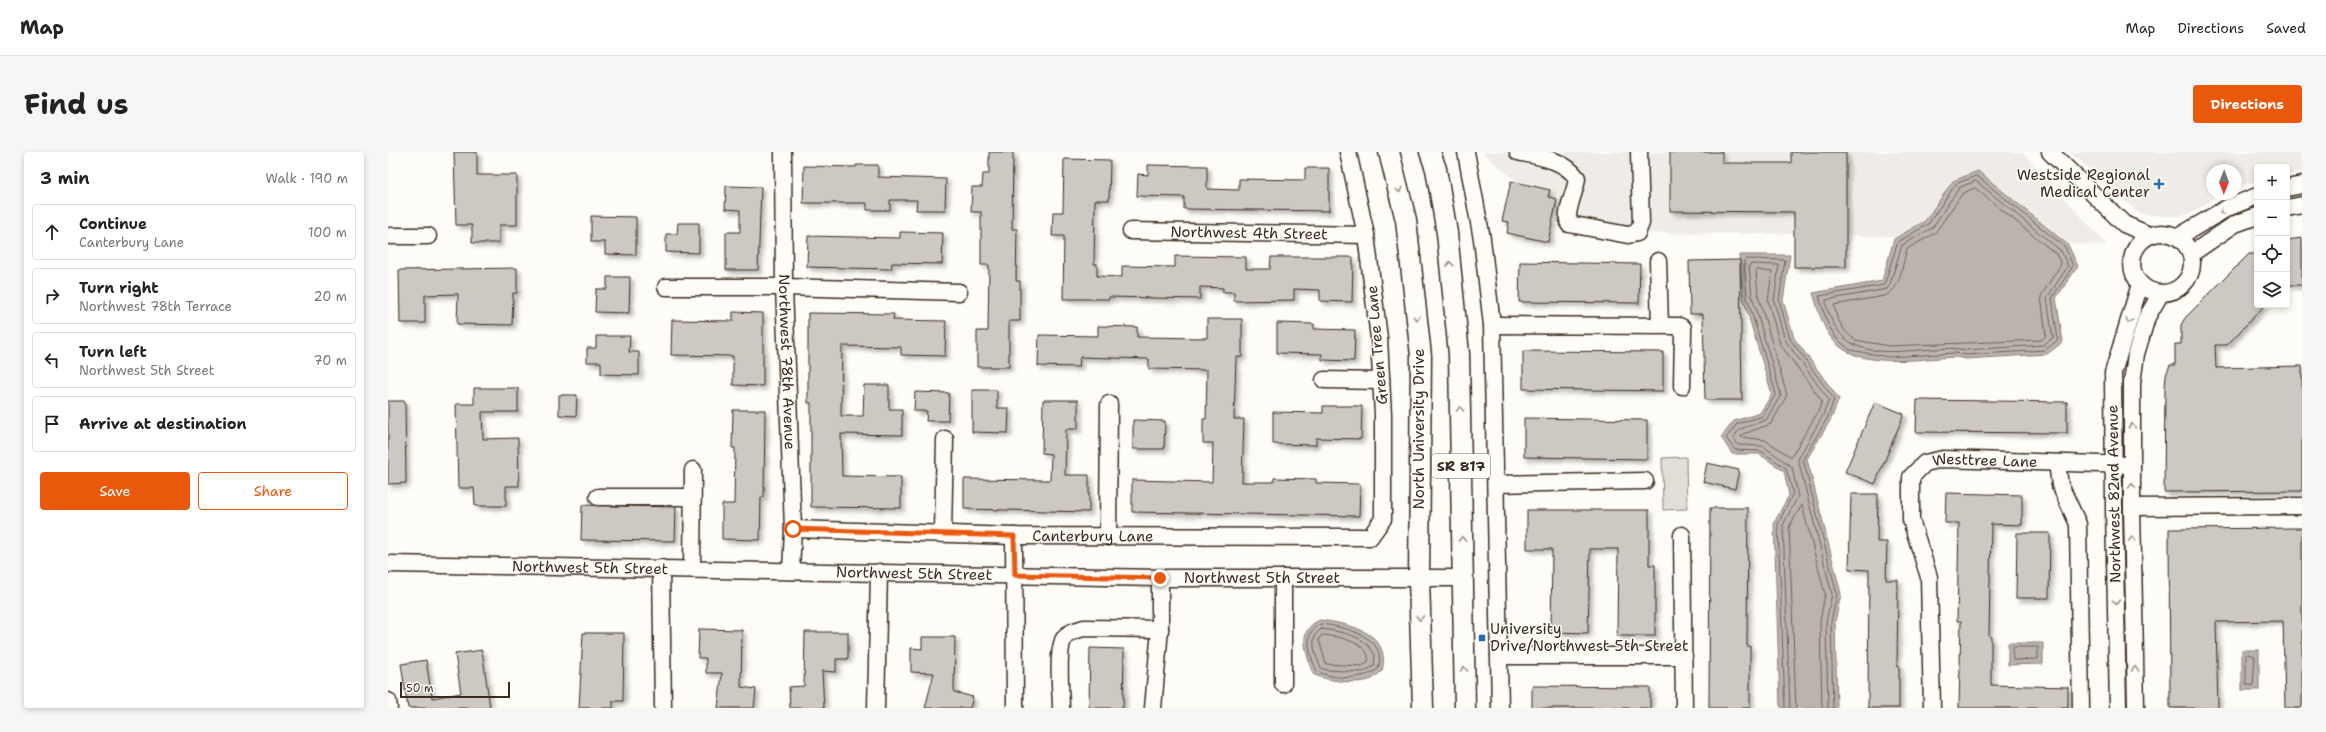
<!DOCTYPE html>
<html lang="en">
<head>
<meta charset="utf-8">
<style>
  :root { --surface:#fff; --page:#f6f6f6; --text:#222; --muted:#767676; --line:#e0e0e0; --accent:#ea580c }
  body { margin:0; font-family:"Shantell Sans",sans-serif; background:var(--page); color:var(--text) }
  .controls { position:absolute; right:12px; top:12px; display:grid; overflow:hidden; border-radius:4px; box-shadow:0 2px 6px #0003 }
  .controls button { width:36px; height:36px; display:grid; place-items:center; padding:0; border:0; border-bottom:1px solid var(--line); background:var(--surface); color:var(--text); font:20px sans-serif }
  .compass { position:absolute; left:1818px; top:12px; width:36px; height:36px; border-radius:50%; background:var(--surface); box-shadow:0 2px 6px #0003; rotate:181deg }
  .scale { position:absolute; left:12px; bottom:10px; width:110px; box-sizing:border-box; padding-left:4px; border:2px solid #3b2a1e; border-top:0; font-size:11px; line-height:14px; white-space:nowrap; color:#3b2a1e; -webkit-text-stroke:3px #fdfcf7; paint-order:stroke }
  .stop { position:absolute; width:12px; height:12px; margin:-9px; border:3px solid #ea580c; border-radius:50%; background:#fff }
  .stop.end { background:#ea580c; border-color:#fff; box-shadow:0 1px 4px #0008 }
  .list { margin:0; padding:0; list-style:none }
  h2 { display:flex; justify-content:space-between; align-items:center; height:52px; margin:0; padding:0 16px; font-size:17px }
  h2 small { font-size:13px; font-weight:400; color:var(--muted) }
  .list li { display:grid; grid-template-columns:26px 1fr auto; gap:12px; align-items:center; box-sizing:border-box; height:56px; margin:0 8px 8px; padding:0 8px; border:1px solid var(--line); border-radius:4px }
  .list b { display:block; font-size:15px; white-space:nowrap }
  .list p { margin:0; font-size:13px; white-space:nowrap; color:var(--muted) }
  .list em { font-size:13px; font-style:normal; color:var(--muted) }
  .actions { display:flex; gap:8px; padding:12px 16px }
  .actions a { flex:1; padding:9px 0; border:1px solid var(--accent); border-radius:4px; text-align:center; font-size:14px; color:var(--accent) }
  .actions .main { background:var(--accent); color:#fff }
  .icon { flex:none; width:22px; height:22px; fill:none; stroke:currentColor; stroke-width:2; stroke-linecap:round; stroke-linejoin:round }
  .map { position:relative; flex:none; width:1914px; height:556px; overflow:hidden; border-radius:4px }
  header { display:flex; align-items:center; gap:24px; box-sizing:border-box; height:56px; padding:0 20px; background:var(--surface); border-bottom:1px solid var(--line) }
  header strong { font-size:19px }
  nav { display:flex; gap:22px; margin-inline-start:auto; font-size:14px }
  .intro { display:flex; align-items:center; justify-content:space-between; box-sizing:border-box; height:96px; padding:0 24px }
  h1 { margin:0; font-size:28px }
  .button { padding:10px 18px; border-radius:4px; background:var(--accent); color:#fff; font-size:14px; font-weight:700 }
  main { display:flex; gap:24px; padding:0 24px }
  aside { flex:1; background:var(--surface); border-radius:4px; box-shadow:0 2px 6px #0003 }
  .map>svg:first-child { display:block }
</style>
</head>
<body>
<header>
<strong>Map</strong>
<nav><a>Map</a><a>Directions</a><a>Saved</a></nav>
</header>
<div class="intro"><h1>Find us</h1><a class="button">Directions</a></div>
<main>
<aside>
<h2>3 min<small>Walk · 190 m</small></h2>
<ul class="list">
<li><svg class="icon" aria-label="ahead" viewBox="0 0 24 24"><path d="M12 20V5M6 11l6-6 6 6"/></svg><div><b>Continue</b><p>Canterbury Lane</p></div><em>100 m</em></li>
<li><svg class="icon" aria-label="right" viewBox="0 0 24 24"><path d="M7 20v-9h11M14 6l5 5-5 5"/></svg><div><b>Turn right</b><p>Northwest 78th Terrace</p></div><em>20 m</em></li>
<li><svg class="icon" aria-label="left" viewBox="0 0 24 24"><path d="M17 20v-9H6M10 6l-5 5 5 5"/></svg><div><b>Turn left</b><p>Northwest 5th Street</p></div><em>70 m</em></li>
<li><svg class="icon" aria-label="arrive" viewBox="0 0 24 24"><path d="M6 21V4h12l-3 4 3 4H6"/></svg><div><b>Arrive at destination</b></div></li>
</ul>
<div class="actions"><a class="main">Save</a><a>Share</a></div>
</aside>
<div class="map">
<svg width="1914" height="556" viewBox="0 0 1914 556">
  <defs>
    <filter id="shadow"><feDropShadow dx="3.5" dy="3.5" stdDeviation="2" flood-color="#0004"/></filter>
  </defs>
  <rect width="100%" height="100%" fill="#fdfcf7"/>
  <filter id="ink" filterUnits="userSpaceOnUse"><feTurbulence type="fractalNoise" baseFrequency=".025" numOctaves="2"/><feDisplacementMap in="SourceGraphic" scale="8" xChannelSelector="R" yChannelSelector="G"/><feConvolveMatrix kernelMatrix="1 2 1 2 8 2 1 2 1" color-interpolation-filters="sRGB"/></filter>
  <g filter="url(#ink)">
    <g fill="#efece7">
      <path d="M1094,0H1634L1719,93L1434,82L1188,81Z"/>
      <path d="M1682,0H1914V21L1899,23V15H1869V28L1848,36V18H1824V42H1832L1802,62L1779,65L1751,61Z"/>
    </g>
    <path fill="#e1ded7" stroke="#8e847a" d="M1298,305L1299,357L1275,358L1274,306Z"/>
    <g fill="#bbb4ad" stroke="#887d74">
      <path d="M1590,19L1680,93L1690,114L1668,146L1675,190L1659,202L1578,207L1568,205C1533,206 1470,219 1445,188C1434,175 1430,157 1425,141L1494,129L1506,87L1537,69L1565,29Z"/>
      <path d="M1351,103H1402L1395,148L1406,186L1451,247L1443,267L1419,307L1453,442L1447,470L1449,556H1395L1392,554L1386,371L1401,343L1396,319L1371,302H1344L1333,285L1346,269L1372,261L1384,242L1355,146Z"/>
      <path d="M932,468C961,472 1004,480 994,519C991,521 987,525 984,527C970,533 938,529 925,522C919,502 907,478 932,468Z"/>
      <path d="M1620,491H1655V512L1620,513Z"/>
      <rect x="1854" y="498" width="17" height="40"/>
    </g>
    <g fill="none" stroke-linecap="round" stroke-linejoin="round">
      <g stroke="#6e6157" stroke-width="1">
        <path d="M1589,24L1677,95L1685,114L1664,146L1670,188L1657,198L1578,203L1567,201L1501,205L1462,198L1448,186L1439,170L1431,144L1496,133L1510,90L1540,72L1568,32Z"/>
        <path d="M1588,29L1673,99L1680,114L1659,146L1665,186L1655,193L1578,198C1537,190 1473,218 1447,174C1443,167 1438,157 1438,148L1499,137L1502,132L1514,93L1544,76L1571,36Z"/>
        <path d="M1587,36L1668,102L1673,112L1653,144L1658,184L1653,188L1501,194L1467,188L1457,179L1449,166L1446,153L1496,144C1513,139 1514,112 1519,97L1547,81L1574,42Z"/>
        <path d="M1370,118L1384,120L1380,149L1392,192L1434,249L1430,260L1403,305L1377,288L1353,285L1355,282L1383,272L1399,243L1370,143L1368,120Z"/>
        <path d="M933,472C956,475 1001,484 990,517C976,528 945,528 929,519C922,505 913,479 933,472Z"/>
        <path d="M934,477C954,480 978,483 987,504L986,514L975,520L938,518L933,516C928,505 919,483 934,477Z"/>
        <path d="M934,483C948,484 984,490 980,510L974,514L938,512L931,488Z"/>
        <path d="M1626,495H1650V507L1625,508L1624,497Z"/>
        <path d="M1860,502L1867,504L1865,534L1858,532V504Z"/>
        <path d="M1397,556L1390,372L1405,341L1398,316L1373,299L1347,298L1338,286L1349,272L1375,264L1388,242L1359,145L1356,109L1358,107L1397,108L1391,148L1402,187L1446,247L1440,265L1415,307L1449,442L1443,470L1445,556"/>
        <path d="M1402,556L1395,373L1410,344L1404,315L1375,294L1350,293L1345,286L1352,277L1378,268L1393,243L1364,144L1361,114L1363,112L1391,113L1386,149L1397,188L1441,248L1435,263L1410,307L1444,442L1438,470L1440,556"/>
        <path d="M1408,556L1401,375L1414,353L1437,442L1432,470L1434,556"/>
      </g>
    </g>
    <g fill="#cdc8c2" stroke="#3b2a1e" filter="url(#shadow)">
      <path d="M66,0H89V23H129V73H111V91H84V73H68Z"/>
      <path d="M601,0H625L624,77H629L628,129H632V169H621V215H589V179H600L601,113H593V60H583L584,35H594L595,22H601Z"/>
      <path d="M1282,0H1334V11H1403V0H1458V115H1406V60L1282,59Z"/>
      <path d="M676,7L722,8L721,48H707L706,112H709V124L734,125V114L787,115V104L858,105V117H882L883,105H965L964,150L932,149V138L906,137V148L846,149V140H835V136L812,135V147L721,145V147H675L676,84H664L665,60H675Z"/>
      <path d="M468,13H490V25L558,27L557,58H528L529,48H502V58H479V51H415L416,14L468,15Z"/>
      <path d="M760,13L819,14V37L851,38V27L917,28V16H941V59L796,57V45L749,44L750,22L760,23Z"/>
      <path d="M1123,29L1162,38L1160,45L1169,47L1160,90L1119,81L1121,70L1114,69Z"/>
      <path d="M338,34L373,35L370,118H338V80H352V58L337,57Z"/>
      <path d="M203,64L248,65V103L217,102V90H203Z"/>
      <path d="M290,71H311V101L278,100V82H289Z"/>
      <path d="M512,80L555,81L554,112L504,111L503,117L419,115L420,84L512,86Z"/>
      <path d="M1914,86V133H1899V88Z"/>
      <path d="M1861,102H1869V153H1877L1839,193H1827L1828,216L1914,214V339L1776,340L1777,235L1778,223L1782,213H1787V192H1793V173L1797,166Z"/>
      <path d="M1352,108L1354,248H1317L1315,162H1302L1301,109Z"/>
      <path d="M1132,110L1252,112L1251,151L1131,150Z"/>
      <path d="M129,116V141H125L124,173L69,172L70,142L37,143V171H12L11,118Z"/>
      <path d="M219,125H242L241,161L207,160L208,137H219Z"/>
      <path d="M345,160L375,161V234L345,233V204L283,203L284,168L345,169Z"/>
      <path d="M420,161L506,162L505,168L558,169L557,204L513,203V195L454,194L453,264H475L476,233H501V257H514V283L453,282L454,324L513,325V356L423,355V251H420Z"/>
      <path d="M819,167H854V205H848L846,267H856L854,330H886V326L928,327V331L972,332L971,364L744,360V328L824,330L825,291H815V267H818L819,218L761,217V207L692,205L691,215L650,214L651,183L710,184V174L749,175V185L819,186Z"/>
      <path d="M889,171L926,172V177L967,178L966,209L934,208V202L889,201Z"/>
      <path d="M208,184H242L241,200H251V223L213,222V210H199V196H208Z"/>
      <path d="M1135,199L1275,200V239L1135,237Z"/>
      <path d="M86,236H130V260H94L95,287L130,286L131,334H118V354H87L86,336H70L68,252H86Z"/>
      <path d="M584,238H609V256H621L620,281L584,280Z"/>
      <path d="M527,240L561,241L560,269H538L539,259H526Z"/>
      <path d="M171,243H189L188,264L171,263Z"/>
      <path d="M655,248H690V277H678L677,323H701V360L576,357V327L662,328L663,302L654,301Z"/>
      <path d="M1529,248L1679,250V281L1528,280Z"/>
      <path d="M0,249H17L18,331L0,332Z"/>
      <path d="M1487,250L1516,262L1487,332L1457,320Z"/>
      <path d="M935,254H974L973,287L928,286V293L885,292V260L935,261Z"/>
      <path d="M345,258H377L376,345H373L372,388L334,387V352H346L347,296H344Z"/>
      <path d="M1136,266L1259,268V307L1136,305Z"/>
      <path d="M745,268L777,269L776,297H745Z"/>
      <path d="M1319,311L1351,318L1347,337L1315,330Z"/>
      <path d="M1558,341L1634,343V373L1603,372L1601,484L1603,485V533L1680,535V556H1571L1573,469H1569L1571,371H1557Z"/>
      <path d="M1463,342H1490L1489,390H1499L1498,428H1510L1509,513H1511V556H1480L1481,418L1461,417Z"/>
      <path d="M194,353L288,355L287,389L193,388Z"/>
      <path d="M1322,356H1360L1359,494H1362V556H1321Z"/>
      <path d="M1139,358H1261V413H1267V484H1229L1230,397H1202L1200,481L1163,480L1164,397H1139Z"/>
      <path d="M1914,376V556H1897L1895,469L1828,470L1830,556H1782L1781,377Z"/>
      <path d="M1629,381H1662L1661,446H1628Z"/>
      <path d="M311,477L354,478L353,535L368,537L366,556H330L334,521H318V506H310Z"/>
      <path d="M417,480H460V507H448V520L434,519L436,556H402L401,535L416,534Z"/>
      <path d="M195,481H236L235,549H225V556H191Z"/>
      <path d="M534,485H567L566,540L585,545L582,556H537L546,521L523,520V496L534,497Z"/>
      <path d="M702,496L736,497L735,556H701Z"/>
      <path d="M94,498L102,556H20L13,512L38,508L44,546L73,541L67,502Z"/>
      <path d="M1144,534L1262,535V556H1144Z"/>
    </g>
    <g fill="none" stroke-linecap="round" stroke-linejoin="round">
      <g stroke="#3b2a1e" stroke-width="19">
        <g id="minor">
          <path id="s1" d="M395,0L396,135L405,377L403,419"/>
          <path d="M1078,0L1094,87L1104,173L1112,556"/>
          <path d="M1130,0C1152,5 1175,7 1189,26C1188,40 1176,59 1181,72L1240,83L1249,81L1253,71L1251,0"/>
          <path d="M1662,0L1736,72L1761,83"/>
          <path d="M1899,36L1914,33"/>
          <path d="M1899,56L1914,53"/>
          <path id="s2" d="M743,79L978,83"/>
          <circle cx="1774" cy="111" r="30"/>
          <path d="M2,84H40"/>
          <path d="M1790,85L1839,56L1869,44"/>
          <path d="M1803,102L1847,72L1869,64"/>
          <path d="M1270,109L1272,173"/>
          <path d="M278,135H396L571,140"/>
          <path d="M1104,173L1291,174L1295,176V179L1294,234"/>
          <path d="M936,228L993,229"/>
          <path d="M1669,311L1672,333L1690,372L1693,556"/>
          <path d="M1108,332L1257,329"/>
          <path d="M210,345H304"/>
          <path d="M1744,355L1914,354"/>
          <path id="s3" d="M405,377L626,384L982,385L995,367V263L991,186L978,83L960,0"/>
          <path d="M555,381L557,287"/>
          <path d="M1294,383L1296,556"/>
          <path d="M626,384L627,556"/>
          <path d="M720,385L721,252"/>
          <path id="s4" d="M0,412L772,426H1075"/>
          <path d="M273,416L275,556"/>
          <path d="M304,417L305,318"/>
          <path d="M895,426V532"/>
          <path d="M1111,504H1296"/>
          <path d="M0,549L1,556"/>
          <path d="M488,556L491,420"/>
          <path d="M673,556C673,541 668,496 677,485C681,480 689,478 696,476L772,477"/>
          <path d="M765,556L772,477V426"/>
          <path id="s5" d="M1544,556L1541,425L1523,368V325L1537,311L1555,307L1744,313"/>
          <path d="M1730,556L1726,356L1725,221L1752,132"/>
          <path d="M1748,556L1744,355V231L1748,202L1759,165L1773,141"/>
        </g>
      </g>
      <g stroke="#3b2a1e" stroke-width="23">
        <g id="major">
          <path d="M1001,0L1018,68L1033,204L1031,427L1035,556"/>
          <path d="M1042,0L1048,17L1059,81L1071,202L1077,556"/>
        </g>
      </g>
      <use href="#minor" stroke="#fdfcf7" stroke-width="16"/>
      <use href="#major" stroke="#fdfcf7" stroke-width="20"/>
    </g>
    <defs><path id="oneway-chevron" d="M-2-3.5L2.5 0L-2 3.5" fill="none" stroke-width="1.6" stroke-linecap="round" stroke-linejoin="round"/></defs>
    <g stroke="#9c938a">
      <use href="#oneway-chevron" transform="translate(1011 38) rotate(77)"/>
      <use href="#oneway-chevron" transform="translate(1834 60) rotate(149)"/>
      <use href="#oneway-chevron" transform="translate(1062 112) rotate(-95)"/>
      <use href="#oneway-chevron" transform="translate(1029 166) rotate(84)"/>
      <use href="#oneway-chevron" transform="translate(1741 169) rotate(107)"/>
      <use href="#oneway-chevron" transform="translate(1072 257) rotate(-91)"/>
      <use href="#oneway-chevron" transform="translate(1744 274) rotate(-90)"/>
      <use href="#oneway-chevron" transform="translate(1744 334) rotate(-90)"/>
      <use href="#oneway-chevron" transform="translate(1074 387) rotate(-91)"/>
      <use href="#oneway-chevron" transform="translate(1744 387) rotate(-91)"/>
      <use href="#oneway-chevron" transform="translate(1728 450) rotate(89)"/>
      <use href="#oneway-chevron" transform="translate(1032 466) rotate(88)"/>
      <use href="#oneway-chevron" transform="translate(1076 517) rotate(-91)"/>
      <use href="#oneway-chevron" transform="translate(1747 517) rotate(-91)"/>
    </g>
  </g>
  <g fill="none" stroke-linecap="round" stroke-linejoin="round" filter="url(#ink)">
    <path stroke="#ea580c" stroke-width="5" d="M405,377L626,384L627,423L772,426"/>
  </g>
  <g fill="#1f6fb2" stroke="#fdfcf7" stroke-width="1.5">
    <path d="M1769 26h4v4h4v4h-4v4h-4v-4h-4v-4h4z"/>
    <rect x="1090" y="482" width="8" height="8" rx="2"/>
  </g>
  <g text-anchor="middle" stroke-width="3" stroke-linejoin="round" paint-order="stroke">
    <rect fill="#fdfcf7" stroke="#75695f" stroke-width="1" x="1044" y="302" width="58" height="24" rx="3"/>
    <g font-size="14" font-weight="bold" fill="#3b2a1e">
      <text x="1073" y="319">SR 817</text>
    </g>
    <g font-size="15" fill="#3b2a1e" stroke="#fdfcf7" text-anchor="end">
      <text x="1762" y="28">Westside Regional<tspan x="1762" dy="17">Medical Center</tspan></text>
      <text x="1102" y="482" text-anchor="start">University<tspan x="1102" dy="17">Drive/Northwest 5th Street</tspan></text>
    </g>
    <g font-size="15" fill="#3b2a1e" stroke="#fdfcf7">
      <text dy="5" stroke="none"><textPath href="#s2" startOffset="118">Northwest 4th Street</textPath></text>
      <text transform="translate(989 193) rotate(-95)" y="5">Green Tree Lane</text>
      <text dy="5" stroke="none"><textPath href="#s1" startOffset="210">Northwest 78th Avenue</textPath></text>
      <text transform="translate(1031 277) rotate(-90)" y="5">North University Drive</text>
      <text dy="5" stroke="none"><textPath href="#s5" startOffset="314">Westtree Lane</textPath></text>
      <text transform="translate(1726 342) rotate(-91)" y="5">Northwest 82nd Avenue</text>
      <text dy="5" stroke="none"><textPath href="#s3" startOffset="300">Canterbury Lane</textPath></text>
      <text dy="5" stroke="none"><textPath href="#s4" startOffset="202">Northwest 5th Street</textPath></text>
      <text dy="5" stroke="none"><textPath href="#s4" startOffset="526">Northwest 5th Street</textPath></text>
      <text dy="5" stroke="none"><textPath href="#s4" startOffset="874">Northwest 5th Street</textPath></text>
    </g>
  </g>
</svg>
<div class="controls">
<button>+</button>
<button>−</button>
<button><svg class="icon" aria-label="locate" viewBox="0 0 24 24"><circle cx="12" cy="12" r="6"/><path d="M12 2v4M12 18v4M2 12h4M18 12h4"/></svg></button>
<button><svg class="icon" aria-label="layers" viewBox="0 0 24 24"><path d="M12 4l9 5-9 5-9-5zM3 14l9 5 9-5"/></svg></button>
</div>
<svg class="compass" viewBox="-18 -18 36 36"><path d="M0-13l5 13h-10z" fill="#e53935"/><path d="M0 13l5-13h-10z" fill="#767676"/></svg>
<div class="scale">50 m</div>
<div class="stop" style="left:405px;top:377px"></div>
<div class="stop end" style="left:772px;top:426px"></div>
</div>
</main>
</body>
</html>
